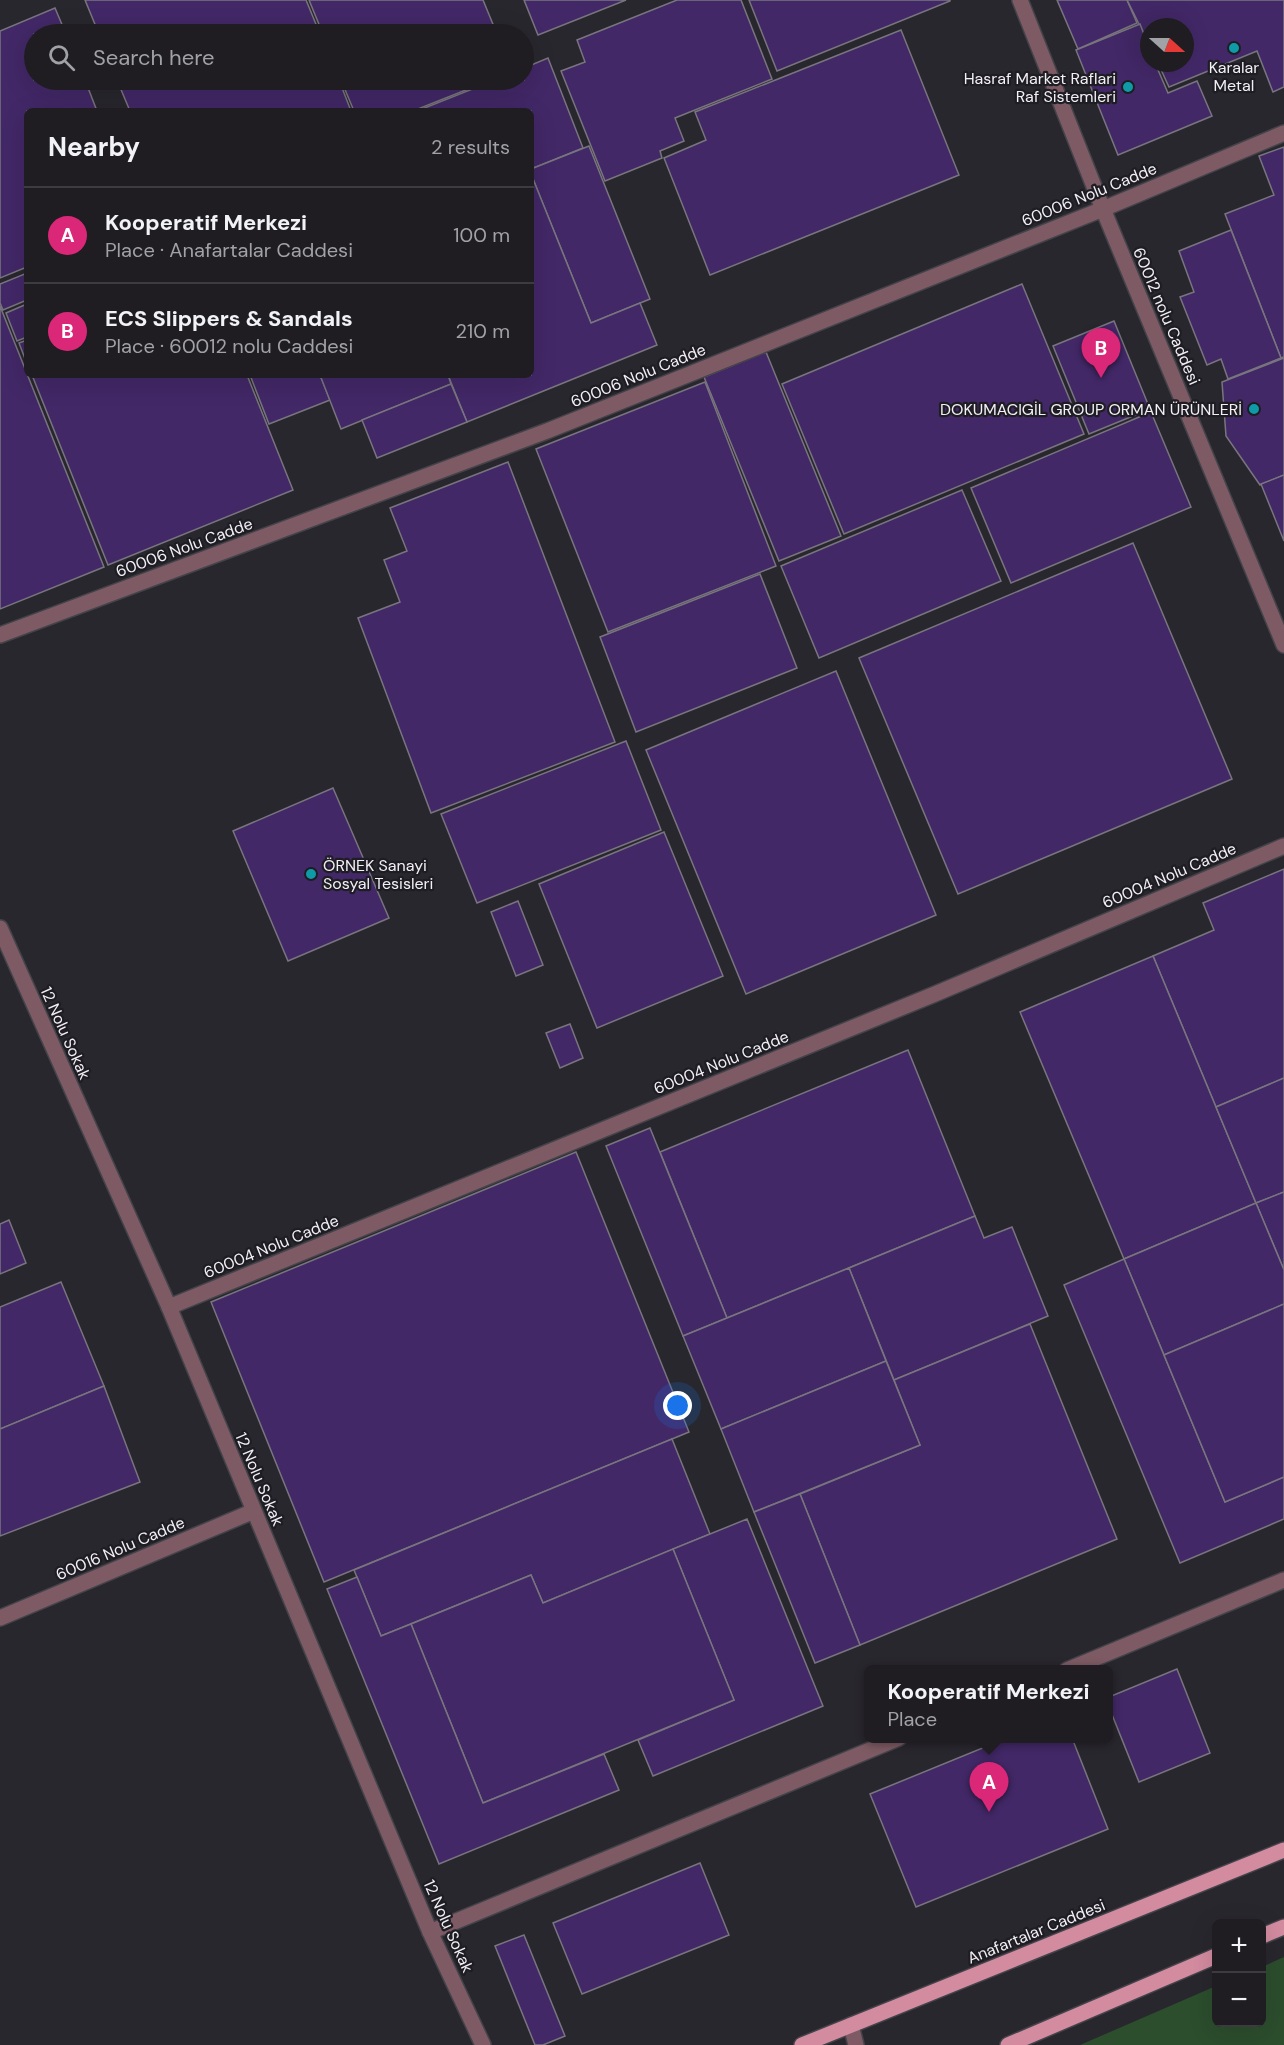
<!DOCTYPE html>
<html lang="en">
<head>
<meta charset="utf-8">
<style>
  :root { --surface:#1f1d22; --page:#2c2a2f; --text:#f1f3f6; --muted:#a1a2a5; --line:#3c3b40; --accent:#db2777 }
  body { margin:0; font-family:"DM Sans",sans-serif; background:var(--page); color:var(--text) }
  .controls { position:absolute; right:18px; bottom:18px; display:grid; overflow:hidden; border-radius:9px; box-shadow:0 6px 24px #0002 }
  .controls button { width:54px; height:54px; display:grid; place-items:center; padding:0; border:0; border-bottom:2px solid var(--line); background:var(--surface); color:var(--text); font:30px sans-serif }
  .compass { position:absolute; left:1140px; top:18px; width:54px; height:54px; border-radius:50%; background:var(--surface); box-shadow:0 6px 24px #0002; rotate:111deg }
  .you { position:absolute; left:678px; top:1406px; width:21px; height:21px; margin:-15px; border:4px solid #fff; border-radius:50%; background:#1a73e8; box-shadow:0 0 0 9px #1a73e833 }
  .badge { display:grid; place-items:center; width:39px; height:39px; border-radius:50%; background:var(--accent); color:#fff; font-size:20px; font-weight:700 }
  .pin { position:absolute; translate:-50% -50px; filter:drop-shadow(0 2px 3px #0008) }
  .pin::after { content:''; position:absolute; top:32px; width:21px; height:18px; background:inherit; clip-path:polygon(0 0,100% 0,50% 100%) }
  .popup { position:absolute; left:864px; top:1665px; width:249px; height:78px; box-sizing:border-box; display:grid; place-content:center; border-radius:9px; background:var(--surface); filter:drop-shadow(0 2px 4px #0005); font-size:20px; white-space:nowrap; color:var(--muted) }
  .popup b { font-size:22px; color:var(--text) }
  .popup::after { content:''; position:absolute; left:50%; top:100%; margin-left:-12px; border:12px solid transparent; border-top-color:var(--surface) }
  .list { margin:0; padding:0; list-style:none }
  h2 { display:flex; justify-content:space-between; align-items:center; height:78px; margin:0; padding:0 24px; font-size:26px }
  h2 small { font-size:20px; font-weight:400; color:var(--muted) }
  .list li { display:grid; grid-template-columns:39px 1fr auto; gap:18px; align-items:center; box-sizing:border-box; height:96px; padding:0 24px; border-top:2px solid var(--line) }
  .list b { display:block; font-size:22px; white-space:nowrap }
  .list p { margin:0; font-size:20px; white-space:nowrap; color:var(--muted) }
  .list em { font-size:20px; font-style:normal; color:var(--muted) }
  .icon { flex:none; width:33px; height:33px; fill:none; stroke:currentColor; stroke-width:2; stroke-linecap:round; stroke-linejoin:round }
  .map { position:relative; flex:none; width:1284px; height:2045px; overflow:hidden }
  .search { position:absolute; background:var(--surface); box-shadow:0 6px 24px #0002; left:24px; top:24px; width:510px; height:66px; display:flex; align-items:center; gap:15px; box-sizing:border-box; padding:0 21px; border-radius:33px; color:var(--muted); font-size:22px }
  .panel { position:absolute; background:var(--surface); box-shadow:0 6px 24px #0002; left:24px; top:108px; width:510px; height:270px; border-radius:9px }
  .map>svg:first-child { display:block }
</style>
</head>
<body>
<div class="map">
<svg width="1284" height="2045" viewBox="0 0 1284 2045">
  <rect width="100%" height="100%" fill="#29272e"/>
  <path fill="#2c4e2d" d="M1284,1957V2045H1080L1216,1986V2022H1262V1967Z"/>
  <g fill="#422867" stroke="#78757e" stroke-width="1.5">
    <path d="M85,0H306L320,34H99Z"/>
    <path d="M309,0H483L497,34H323Z"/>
    <path d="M524,0H626L538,35Z"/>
    <path d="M677,0H741L772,79L675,118L684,141L660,151L662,158L605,181L561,71L585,62L577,40Z"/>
    <path d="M749,0H950V1L777,71Z"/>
    <path d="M1057,0H1127L1137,23L1078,49Z"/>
    <path d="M1127,0H1284V87L1273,92L1257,51L1169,87L1158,63H1185V27H1149V44Z"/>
    <path d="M55,8L66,34H34V80H85L97,111H27V267L0,278V31Z"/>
    <path d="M1140,24L1149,47V63H1155L1168,93L1197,81L1212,116L1118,155L1076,50Z"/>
    <path d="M901,30L959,175L710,275L664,158L706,140L695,112Z"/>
    <path d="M548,58L583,148L531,169V111H417L495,80H524V68Z"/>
    <path d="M117,80H339L351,111H130Z"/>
    <path d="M341,80H491L413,111H354Z"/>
    <path d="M589,146L650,299L591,323L531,174V169Z"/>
    <path d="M1284,147V357L1281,358L1225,214L1274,195L1259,156Z"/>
    <path d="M531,174L591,323L640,303L657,345L467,422L448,375H531Z"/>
    <path d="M1231,230L1281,358L1228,379L1221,359L1207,365L1180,297L1194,292L1179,251Z"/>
    <path d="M27,273V300L3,310L0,303V284Z"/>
    <path d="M1022,284L1084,434L844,534L782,384Z"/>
    <path d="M27,304V337L17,341L6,313Z"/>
    <path d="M0,306L104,567L0,609Z"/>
    <path d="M1114,321L1150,409L1089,434L1053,346Z"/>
    <path d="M27,340V364L19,343Z"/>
    <path d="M766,352L841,536L779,561L704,377Z"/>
    <path d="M1284,358V475L1260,485L1226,436L1222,382Z"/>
    <path d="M32,375H247L293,490L108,565Z"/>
    <path d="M250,375H320L330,400L269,424Z"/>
    <path d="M320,375H448L451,384L341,429Z"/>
    <path d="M705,382L776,566L608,632L536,449Z"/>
    <path d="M451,384L467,422L377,458L362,420Z"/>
    <path d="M1151,412L1191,507L1011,583L971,488Z"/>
    <path d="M508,462L615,742L431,813L358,618L400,602L384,560L407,551L390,508Z"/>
    <path d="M1284,475V541L1261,484Z"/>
    <path d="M962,490L1001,581L819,658L781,566Z"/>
    <path d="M1133,543L1232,779L958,894L859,658Z"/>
    <path d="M760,574L797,668L636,732L600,637Z"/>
    <path d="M836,671L936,915L746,994L646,750Z"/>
    <path d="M626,741L661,830L477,903L441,814Z"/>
    <path d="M333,788L389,918L288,961L233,831Z"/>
    <path d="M664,832L723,976L597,1028L539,884Z"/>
    <path d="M1284,869V1078L1216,1107L1153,956L1214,930L1203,903Z"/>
    <path d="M518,901L543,965L516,976L491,912Z"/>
    <path d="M1153,956L1256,1203L1124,1259L1020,1012Z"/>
    <path d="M570,1024L583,1058L560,1068L546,1033Z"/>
    <path d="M908,1050L975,1216L727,1318L660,1152Z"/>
    <path d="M1284,1078V1192L1256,1203L1216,1107Z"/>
    <path d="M650,1128L727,1318L683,1336L606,1146Z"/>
    <path d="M576,1152L689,1432L324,1582L211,1302Z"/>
    <path d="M1284,1192V1270L1256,1203Z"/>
    <path d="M1256,1203L1284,1270V1304L1164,1355L1124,1259Z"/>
    <path d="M975,1216L984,1238L1012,1227L1048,1316L894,1380L849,1268Z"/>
    <path d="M9,1220L26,1263L0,1274V1224Z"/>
    <path d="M1124,1259L1225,1502L1284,1477V1519L1180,1563L1064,1285Z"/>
    <path d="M849,1268L886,1361L721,1429L683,1336Z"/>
    <path d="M61,1282L104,1386L0,1429V1307Z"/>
    <path d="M1284,1304V1477L1225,1502L1164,1355Z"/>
    <path d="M1030,1324L1117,1539L860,1645L800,1494L920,1445L894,1380Z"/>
    <path d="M886,1361L920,1445L754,1512L721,1429Z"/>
    <path d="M104,1386L140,1482L0,1536V1429Z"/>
    <path d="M672,1439L710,1534L543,1603L531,1575L381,1636L354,1570Z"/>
    <path d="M800,1494L860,1645L815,1663L754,1512Z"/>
    <path d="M747,1519L823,1706L653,1776L638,1740L734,1700L673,1549Z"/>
    <path d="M673,1549L734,1700L483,1803L411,1624L531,1575L543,1603Z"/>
    <path d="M357,1577L381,1636L411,1624L483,1803L604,1754L619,1790L439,1864L327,1589Z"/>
    <path d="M1177,1669L1210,1753L1139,1782L1109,1707V1697Z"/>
    <path d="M1007,1738H1072L1108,1829L916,1907L870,1794Z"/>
    <path d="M700,1863L729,1935L582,1994L553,1923Z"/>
    <path d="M524,1935L565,2036L543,2045H535L495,1946Z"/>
  </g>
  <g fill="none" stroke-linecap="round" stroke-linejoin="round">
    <g stroke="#45434a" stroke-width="18">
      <g id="minor">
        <path d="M1020,0L1103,209L1284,645"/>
        <path d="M0,635L547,431L1103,209L1284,133"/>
        <path d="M0,928L169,1307L430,1932L483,2045"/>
        <path d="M169,1307L935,994L1284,846"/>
        <path d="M0,1618L254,1511"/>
        <path d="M1067,1670L1284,1580"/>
        <path d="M430,1932L899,1738"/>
        <path d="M851,2025L856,2045"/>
      </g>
    </g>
    <g stroke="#45434a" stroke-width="18">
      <g id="major">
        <path d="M1262,1936L1284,1927"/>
        <path d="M802,2045L1284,1850"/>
        <path d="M1008,2045L1216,1956"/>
      </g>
    </g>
    <use href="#minor" stroke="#7e5b64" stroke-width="15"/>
    <use href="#major" stroke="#d38ba0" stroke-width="15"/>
  </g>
  <g fill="#0f9aa8" stroke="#1f1d24" stroke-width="2">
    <circle cx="1234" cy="48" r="6"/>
    <circle cx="1128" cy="87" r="6"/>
    <circle cx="1254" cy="409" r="6"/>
    <circle cx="311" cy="874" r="6"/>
  </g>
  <g text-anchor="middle" stroke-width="4.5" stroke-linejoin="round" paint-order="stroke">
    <g font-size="16" fill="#f2f0f5" stroke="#1f1d24" text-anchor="end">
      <text x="1234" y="73" text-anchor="middle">Karalar<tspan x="1234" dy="18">Metal</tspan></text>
      <text x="1116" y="84">Hasraf Market Raflari<tspan x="1116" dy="18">Raf Sistemleri</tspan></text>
      <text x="1242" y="415">DOKUMACIGİL GROUP ORMAN ÜRÜNLERİ</text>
      <text x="323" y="871" text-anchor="start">ÖRNEK Sanayi<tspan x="323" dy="18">Sosyal Tesisleri</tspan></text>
    </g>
    <g font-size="16" fill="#f2f0f5" stroke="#1f1d24">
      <text transform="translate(1089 194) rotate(-22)" y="6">60006 Nolu Cadde</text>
      <text transform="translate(1167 316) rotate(67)" y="6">60012 nolu Caddesi</text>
      <text transform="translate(638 375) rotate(-22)" y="6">60006 Nolu Cadde</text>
      <text transform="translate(184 547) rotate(-20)" y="6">60006 Nolu Cadde</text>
      <text transform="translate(1169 875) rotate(-23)" y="6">60004 Nolu Cadde</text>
      <text transform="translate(66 1033) rotate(66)" y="6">12 Nolu Sokak</text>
      <text transform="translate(721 1062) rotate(-22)" y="6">60004 Nolu Cadde</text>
      <text transform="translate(271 1246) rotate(-22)" y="6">60004 Nolu Cadde</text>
      <text transform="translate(260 1479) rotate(67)" y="6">12 Nolu Sokak</text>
      <text transform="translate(120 1548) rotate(-23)" y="6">60016 Nolu Cadde</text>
      <text transform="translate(449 1926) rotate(66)" y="6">12 Nolu Sokak</text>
      <text transform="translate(1036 1931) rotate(-22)" y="6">Anafartalar Caddesi</text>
    </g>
  </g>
</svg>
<div class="controls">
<button>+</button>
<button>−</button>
</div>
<svg class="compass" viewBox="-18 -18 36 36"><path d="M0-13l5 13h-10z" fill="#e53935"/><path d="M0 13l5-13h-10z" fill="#a1a2a5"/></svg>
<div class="you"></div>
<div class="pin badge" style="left:989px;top:1812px">A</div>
<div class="popup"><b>Kooperatif Merkezi</b>Place</div>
<div class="pin badge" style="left:1101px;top:378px">B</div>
<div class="search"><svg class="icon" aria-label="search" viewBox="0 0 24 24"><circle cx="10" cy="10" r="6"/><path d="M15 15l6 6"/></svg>Search here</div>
<section class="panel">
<h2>Nearby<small>2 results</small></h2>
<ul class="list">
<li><span class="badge">A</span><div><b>Kooperatif Merkezi</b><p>Place · Anafartalar Caddesi</p></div><em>100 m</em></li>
<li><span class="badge">B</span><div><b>ECS Slippers &amp; Sandals</b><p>Place · 60012 nolu Caddesi</p></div><em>210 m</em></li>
</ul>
</section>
</div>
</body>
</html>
